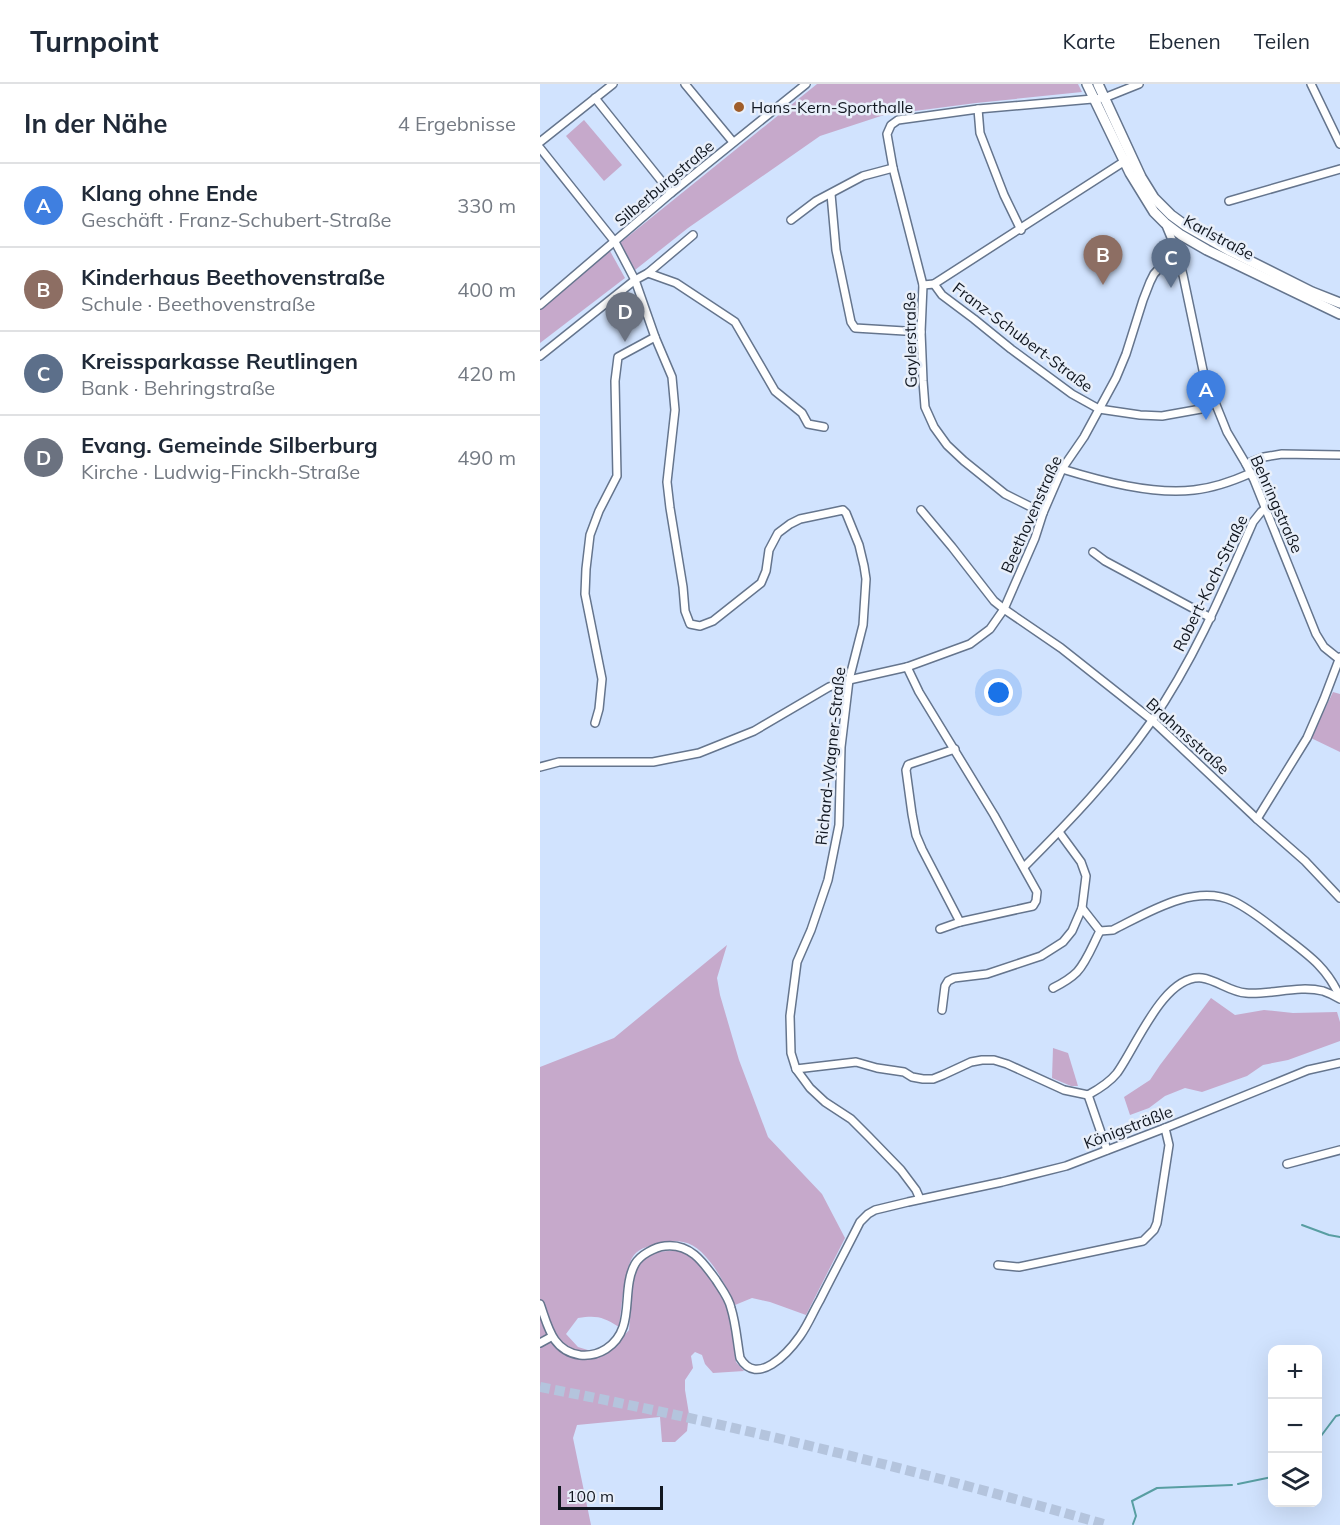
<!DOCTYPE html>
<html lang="de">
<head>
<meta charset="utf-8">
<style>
  :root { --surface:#fff; --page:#f6f6f7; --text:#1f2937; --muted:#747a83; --line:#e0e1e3; --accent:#0f766e }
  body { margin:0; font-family:Mulish,sans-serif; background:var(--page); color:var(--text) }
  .controls { position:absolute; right:18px; bottom:18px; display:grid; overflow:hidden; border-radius:12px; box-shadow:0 6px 24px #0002 }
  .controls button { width:54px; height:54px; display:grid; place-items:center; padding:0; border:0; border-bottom:2px solid var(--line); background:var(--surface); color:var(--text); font:30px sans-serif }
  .scale { position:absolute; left:18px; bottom:15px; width:105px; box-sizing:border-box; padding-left:6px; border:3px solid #111720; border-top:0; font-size:16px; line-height:21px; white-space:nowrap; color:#111720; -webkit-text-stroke:4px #e8effa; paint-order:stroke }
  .you { position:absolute; left:459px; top:609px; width:21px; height:21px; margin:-15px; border:4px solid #fff; border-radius:50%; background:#1a73e8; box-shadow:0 0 0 9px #1a73e833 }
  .badge { display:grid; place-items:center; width:39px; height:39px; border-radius:50%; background:var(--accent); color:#fff; font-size:20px; font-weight:700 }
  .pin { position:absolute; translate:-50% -50px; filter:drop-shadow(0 2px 3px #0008) }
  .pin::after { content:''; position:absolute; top:32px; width:21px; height:18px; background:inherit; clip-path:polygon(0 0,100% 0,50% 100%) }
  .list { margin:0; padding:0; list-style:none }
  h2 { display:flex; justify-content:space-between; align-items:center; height:78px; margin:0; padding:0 24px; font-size:26px }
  h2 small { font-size:20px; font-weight:400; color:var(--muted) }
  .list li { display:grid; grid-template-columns:39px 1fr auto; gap:18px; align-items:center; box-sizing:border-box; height:84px; padding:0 24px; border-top:2px solid var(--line) }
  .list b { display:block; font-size:22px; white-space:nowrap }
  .list p { margin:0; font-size:20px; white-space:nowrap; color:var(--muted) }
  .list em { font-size:20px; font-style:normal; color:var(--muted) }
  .icon { flex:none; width:33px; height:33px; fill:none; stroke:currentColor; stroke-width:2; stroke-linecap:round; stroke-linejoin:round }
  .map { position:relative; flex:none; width:800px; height:1441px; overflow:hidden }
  header { display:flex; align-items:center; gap:36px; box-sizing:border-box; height:84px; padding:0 30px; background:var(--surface); border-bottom:2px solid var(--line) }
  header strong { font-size:28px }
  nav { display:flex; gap:33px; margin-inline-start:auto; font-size:21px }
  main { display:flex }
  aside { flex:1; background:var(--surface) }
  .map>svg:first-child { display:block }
</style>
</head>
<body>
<header>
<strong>Turnpoint</strong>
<nav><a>Karte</a><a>Ebenen</a><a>Teilen</a></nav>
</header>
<main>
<aside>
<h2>In der Nähe<small>4 Ergebnisse</small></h2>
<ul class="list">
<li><span class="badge" style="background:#3f7fe0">A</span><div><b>Klang ohne Ende</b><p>Geschäft · Franz-Schubert-Straße</p></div><em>330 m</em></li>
<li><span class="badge" style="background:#8d6e63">B</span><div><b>Kinderhaus Beethovenstraße</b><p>Schule · Beethovenstraße</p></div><em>400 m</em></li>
<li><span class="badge" style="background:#5c6f8a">C</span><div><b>Kreissparkasse Reutlingen</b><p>Bank · Behringstraße</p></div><em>420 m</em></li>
<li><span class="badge" style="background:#6b7280">D</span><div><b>Evang. Gemeinde Silberburg</b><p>Kirche · Ludwig-Finckh-Straße</p></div><em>490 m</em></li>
</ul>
</aside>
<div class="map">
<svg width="800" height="1441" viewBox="0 0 800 1441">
  <rect width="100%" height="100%" fill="#d1e3fe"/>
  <g fill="#c6a9cb">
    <path d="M277,0H538L542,8L436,19L344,31L280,52L148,144L95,186L80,159Z"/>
    <path d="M44,36L82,81L64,97L26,52Z"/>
    <path d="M70,167L85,194L0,259V225Z"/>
    <path d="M793,608L800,610V668L771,654Z"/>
    <path d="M187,861L177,894L180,911L199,976L228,1053L282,1110L305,1154L266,1231L230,1218L212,1214L195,1221C186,1202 167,1162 143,1158C135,1156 124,1159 116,1160C106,1163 97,1165 92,1174C83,1192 82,1222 79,1243C63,1233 57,1231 38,1234L26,1250L38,1263L51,1267L50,1274L60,1273L71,1266L89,1246L93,1195L96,1181L105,1173L115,1168L141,1166L152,1171L163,1183L187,1221L192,1243L196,1278L204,1287L173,1289L165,1280L162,1271L155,1268L151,1272L153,1284L145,1296V1306L149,1330L147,1347L135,1358H122L120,1333L37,1341L33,1354L51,1441H0V983L74,954Z"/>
    <path d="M671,914L695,931L724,926L753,929L797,928L800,938V957L748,976L723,981L707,992L662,1008L645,1004L625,1012L609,1024L590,1031L584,1013L610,996L620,981Z"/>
    <path d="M513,964L528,969L538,1002H531L512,994Z"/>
  </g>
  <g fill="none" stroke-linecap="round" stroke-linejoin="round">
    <g stroke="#589ea2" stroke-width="2">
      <path d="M762,1141L789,1151L800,1153"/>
      <path d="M778,1356L796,1332L800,1331"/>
      <path d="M698,1400L732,1393"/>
      <path d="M593,1440L596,1432L592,1417L617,1404L692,1401"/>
    </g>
    <path stroke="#b4c4dd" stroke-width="10" stroke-dasharray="10 5" stroke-linecap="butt" d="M0,1303C191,1340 380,1387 567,1441"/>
    <g stroke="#65758d" stroke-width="10">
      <g id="street">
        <path d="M145,0L193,58"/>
        <path d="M771,0L800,60"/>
        <path d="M55,14L131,109"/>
        <path d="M438,25L440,49L464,111L481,146"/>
        <path d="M0,58L73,0"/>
        <path d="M0,64L75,158L95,196L115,253L132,293L135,326L127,398L130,424L143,503L145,527L150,540L160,542L173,537L221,499L226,487L229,466L238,449L250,440L260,435L303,426L306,429L319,461L324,482L326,495L323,541L309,596L301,663L299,741L288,796L271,846L257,878L250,932L251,969L256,985L270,1004L285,1018L311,1035L329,1053L361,1086L376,1106L380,1115"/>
        <path d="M291,110L296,166L311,238L315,244L381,248"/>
        <path d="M689,117L800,85"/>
        <path d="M251,136L276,117L323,92L353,84"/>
        <path d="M625,139L635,163L643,191L664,291L687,348L706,380L714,396L776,550L784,563L799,575"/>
        <path d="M108,189L136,199L195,238L235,307L262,329L268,340L284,343"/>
        <path d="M394,200L588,75"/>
        <path d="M383,201L394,200L402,211L434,235L471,265L532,310L559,325L600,331L622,332L661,325L675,319"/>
        <path d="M0,221L131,109L266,0"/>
        <path d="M0,272L95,196L108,189L153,151"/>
        <path d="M706,380L724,373L742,370L800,371"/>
        <path d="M522,385C561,397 613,411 654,406C673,404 693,397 711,389"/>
        <path d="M381,426L412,463L454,517L464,525L521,564L612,636L717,735L765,777L800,814"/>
        <path d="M503,429L465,410L424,377L407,361L394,343L385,323L383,297L381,248L383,201L353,84L347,50L351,41L358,36L438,25L564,14L599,0"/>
        <path d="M553,468L565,477L671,534"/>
        <path d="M367,583L379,608L454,731L497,808L496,817L493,822L420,838L400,845"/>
        <path d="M55,639L59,625L62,595L45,510L46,485L50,451L59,427L77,392L75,297L78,273L115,253"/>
        <path d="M415,665L370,680L368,681L366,686L372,730L376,751L382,765L420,838"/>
        <path d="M0,683L19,678H113L159,669L214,647L289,603L309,596L367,583L430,560L450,545L464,525L495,454L503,429L522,385L544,353L576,294L586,270L603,216L610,198L614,190L625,178L632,156"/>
        <path d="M717,735L767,654L784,615L800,573"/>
        <path d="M484,783C530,737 573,692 611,638C654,576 683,507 713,438L721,428L726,424"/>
        <path d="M542,824L560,847L573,846C607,829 654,799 693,817C712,826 729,841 745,853C770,872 787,884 800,913"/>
        <path d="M513,904C521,900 530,895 537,888C547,877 553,860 560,847"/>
        <path d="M402,926L405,902L408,897L414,894L447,890L501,872L523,858L532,847L542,824L546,792L541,778L519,748"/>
        <path d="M256,985L316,978L337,984L364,988L372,993L383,995H393L403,991L431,978L442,976H454L467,980L524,1006L548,1011C559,1005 569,999 577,989C596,963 624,890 662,894C677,896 690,908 706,909C730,911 759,901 783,907C789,909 795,912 800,915"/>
        <path d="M548,1011L567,1066"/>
        <path d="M747,1080L800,1066"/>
        <path d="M458,1181L479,1183L603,1157L614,1146L617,1139L629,1061L625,1044"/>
        <path d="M0,1220C8,1242 12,1267 40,1271C49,1272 58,1270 66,1265C97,1245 80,1207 95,1180C100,1171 115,1163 125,1162C150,1159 163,1178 176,1196C181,1204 189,1214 191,1224C196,1240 197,1257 200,1274C217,1303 248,1269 260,1252C268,1241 273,1228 280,1216C293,1190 307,1164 320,1138L328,1130L335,1126L368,1118L462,1098L526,1082L625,1044L768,986L800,979"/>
        <path d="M0,1259L11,1253"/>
      </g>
    </g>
    <g stroke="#65758d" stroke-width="12">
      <g id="secondary">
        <path d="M547,0L590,89L614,128L625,139L641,151L667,166L800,230"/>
        <path d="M558,0L601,93L614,114L631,131L646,142L690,167L772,208L800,219"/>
      </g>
    </g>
    <use href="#street" stroke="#fff" stroke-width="7"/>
    <use href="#secondary" stroke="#fff" stroke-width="9"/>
  </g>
  <circle fill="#9f5d2a" stroke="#e8effa" stroke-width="2" cx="199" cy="23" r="6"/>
  <g text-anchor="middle" stroke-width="5" stroke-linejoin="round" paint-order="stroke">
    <g font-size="16" fill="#111720" stroke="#e8effa" text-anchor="start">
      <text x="211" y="29">Hans-Kern-Sporthalle</text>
    </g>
    <g font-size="16" fill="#111720" stroke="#e8effa">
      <text transform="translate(124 99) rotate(-40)" y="6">Silberburgstraße</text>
      <text transform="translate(679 153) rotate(28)" y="6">Karlstraße</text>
      <text transform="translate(483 253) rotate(37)" y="6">Franz-Schubert-Straße</text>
      <text transform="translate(370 256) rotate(-91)" y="6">Gaylerstraße</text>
      <text transform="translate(737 420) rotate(66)" y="6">Behringstraße</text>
      <text transform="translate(491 430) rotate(-66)" y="6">Beethovenstraße</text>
      <text transform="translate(670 499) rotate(-64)" y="6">Robert-Koch-Straße</text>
      <text transform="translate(648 652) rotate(42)" y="6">Brahmsstraße</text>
      <text transform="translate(290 672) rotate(-84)" y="6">Richard-Wagner-Straße</text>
      <text transform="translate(588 1043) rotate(-21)" y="6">Königsträßle</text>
    </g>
  </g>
</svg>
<div class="controls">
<button>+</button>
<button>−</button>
<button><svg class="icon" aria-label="layers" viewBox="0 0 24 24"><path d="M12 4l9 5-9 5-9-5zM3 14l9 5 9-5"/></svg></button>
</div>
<div class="scale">100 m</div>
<div class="you"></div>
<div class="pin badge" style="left:666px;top:336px;background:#3f7fe0">A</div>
<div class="pin badge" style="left:563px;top:201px;background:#8d6e63">B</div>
<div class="pin badge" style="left:631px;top:204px;background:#5c6f8a">C</div>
<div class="pin badge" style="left:85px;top:258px;background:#6b7280">D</div>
</div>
</main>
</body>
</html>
